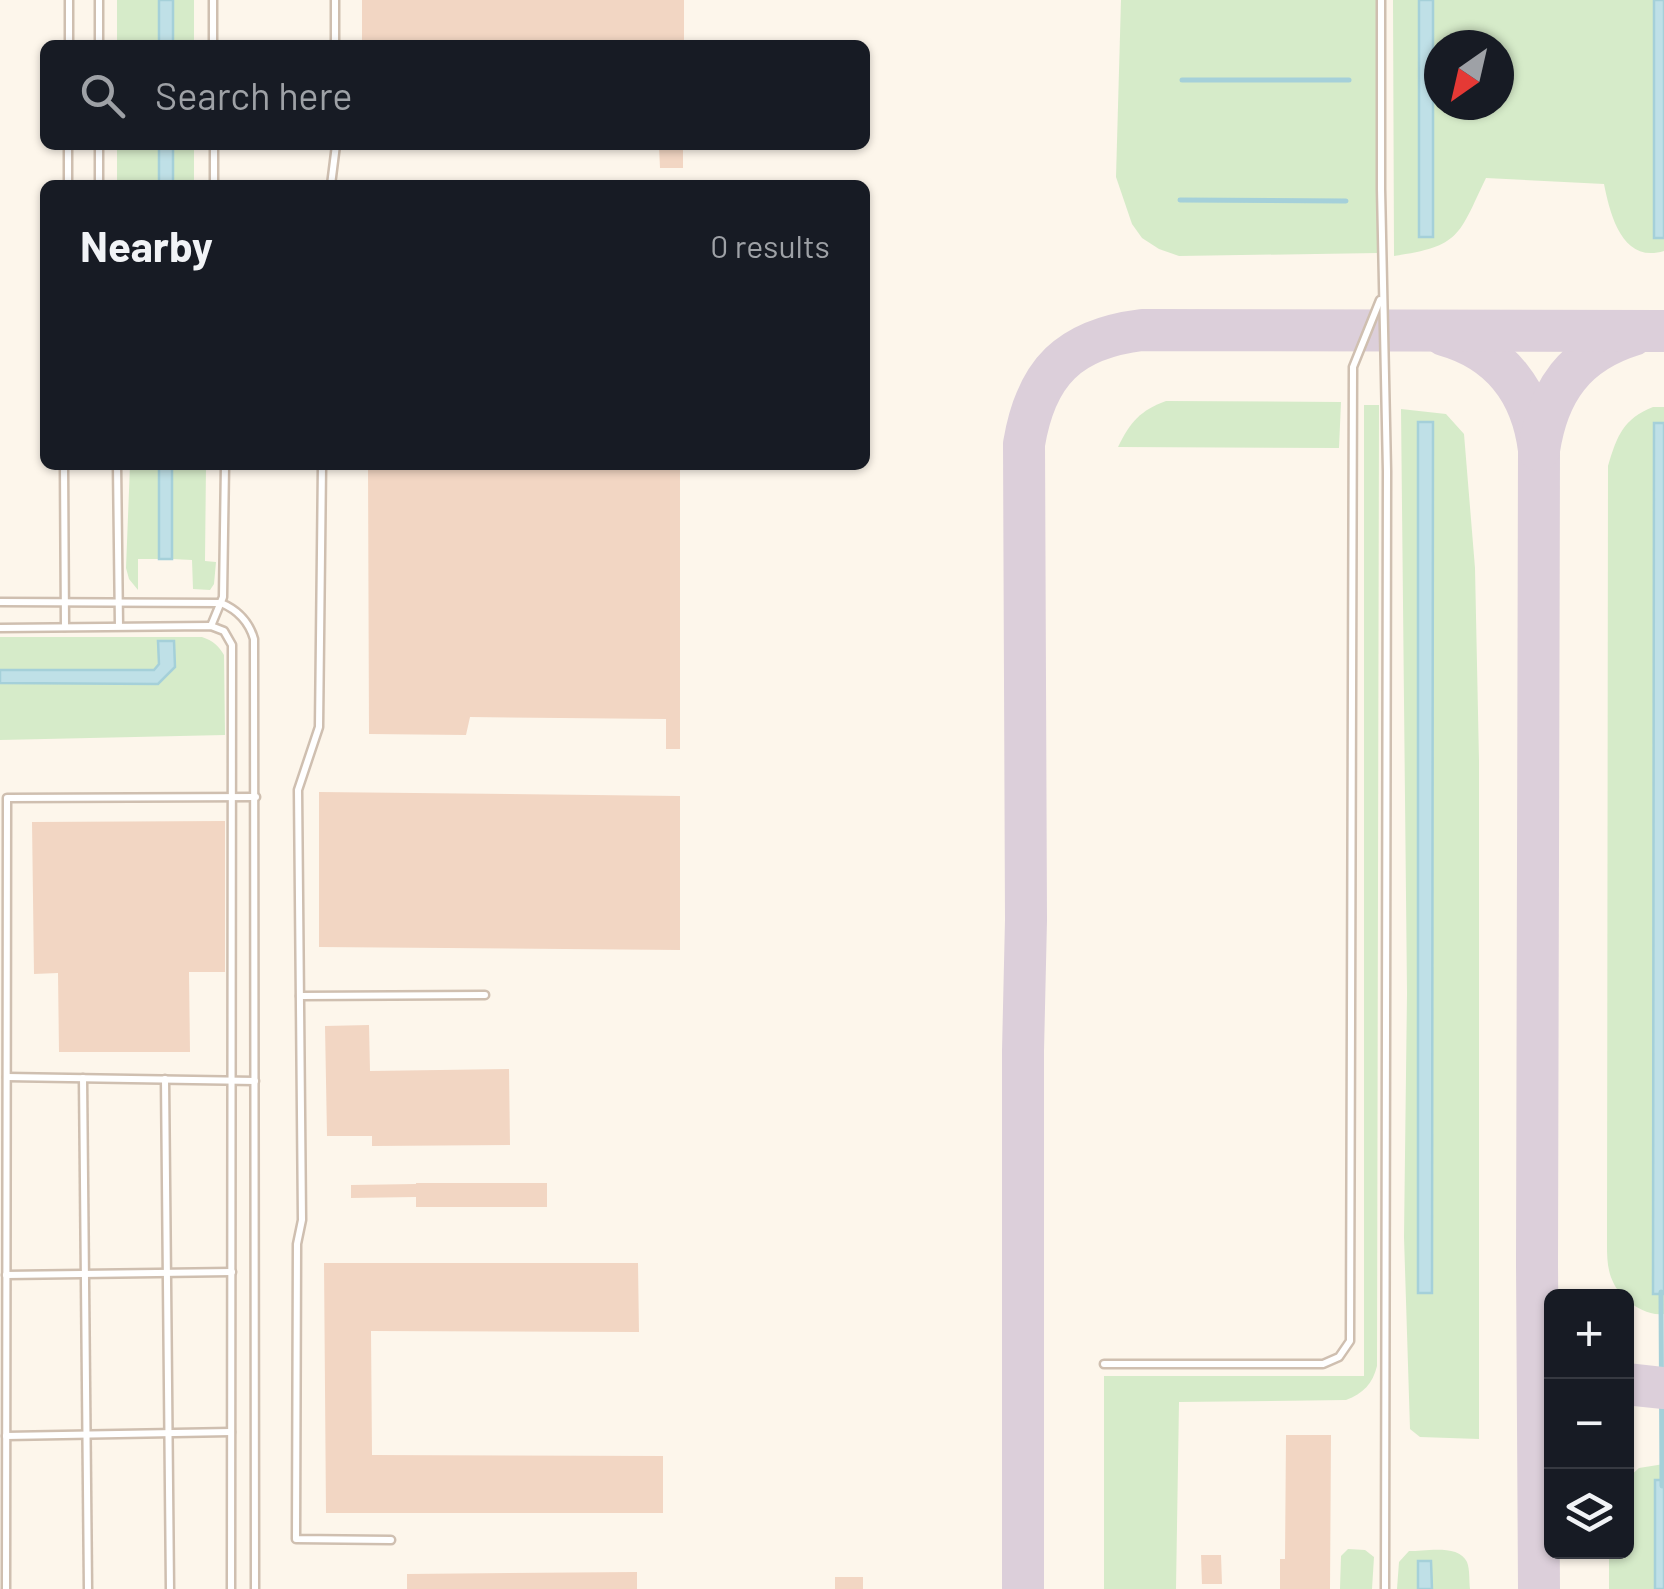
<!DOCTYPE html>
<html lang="en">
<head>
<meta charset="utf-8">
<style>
  :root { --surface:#171b24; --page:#242831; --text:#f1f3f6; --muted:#9ea1a6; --line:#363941 }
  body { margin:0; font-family:Barlow,sans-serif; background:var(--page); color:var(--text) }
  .controls { position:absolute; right:30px; bottom:30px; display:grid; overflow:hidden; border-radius:15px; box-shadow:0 2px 8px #0004 }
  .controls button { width:90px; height:90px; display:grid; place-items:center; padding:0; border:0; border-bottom:2px solid var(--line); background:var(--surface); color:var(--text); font:50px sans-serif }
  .compass { position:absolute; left:1424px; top:30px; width:90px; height:90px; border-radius:50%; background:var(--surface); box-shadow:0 2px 8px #0004; rotate:214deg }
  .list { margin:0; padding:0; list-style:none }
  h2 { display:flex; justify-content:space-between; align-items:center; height:130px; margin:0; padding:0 40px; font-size:42px }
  h2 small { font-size:32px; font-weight:400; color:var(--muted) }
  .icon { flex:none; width:55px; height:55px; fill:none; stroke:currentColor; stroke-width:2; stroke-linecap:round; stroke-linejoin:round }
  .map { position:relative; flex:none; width:1664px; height:1589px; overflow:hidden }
  .search { position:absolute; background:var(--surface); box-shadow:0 2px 8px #0004; left:40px; top:40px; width:830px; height:110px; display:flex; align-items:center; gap:25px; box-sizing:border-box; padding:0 35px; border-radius:15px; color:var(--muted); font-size:38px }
  .panel { position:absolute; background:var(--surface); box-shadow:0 2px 8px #0004; left:40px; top:180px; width:830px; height:290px; border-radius:15px }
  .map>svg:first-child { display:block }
</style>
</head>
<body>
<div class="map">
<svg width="1664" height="1589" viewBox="0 0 1664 1589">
  <rect width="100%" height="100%" fill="#fdf6eb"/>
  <g fill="#d6ebc9" fill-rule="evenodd">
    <rect x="117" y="0" width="42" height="45"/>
    <rect x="173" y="0" width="21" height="45"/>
    <path d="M1121,0H1378V253L1179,256L1159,249L1142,238L1132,224L1116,177Z"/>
    <path d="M1393,0H1419V236H1433V0H1664V251C1622,264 1610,214 1604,184L1486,178C1458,236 1461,246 1394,256ZM1439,45H1499V105H1439Z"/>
    <rect x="117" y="145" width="42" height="40"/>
    <rect x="173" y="145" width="21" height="40"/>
    <path d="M1166,401L1341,402L1339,448L1118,447C1130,422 1141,410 1166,401Z"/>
    <path d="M1364,405H1379L1377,1366C1373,1383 1363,1394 1346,1400L1179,1402L1176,1589H1104V1376H1364Z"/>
    <path d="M1653,407H1664V1314C1650,1316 1638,1308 1627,1301L1626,1296H1622C1606,1276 1607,1261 1607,1236L1608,466C1617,436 1623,419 1653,407Z"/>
    <path d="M1401,409L1446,414L1464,434L1475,568L1479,761V1439L1420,1437L1410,1429L1404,1237L1407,993Z"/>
    <path d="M130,465H159V559H138V590L129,579L126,568Z"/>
    <path d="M172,465H206L205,561L216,562L214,584L210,590L193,589L192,560L172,559Z"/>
    <path d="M0,637H202C213,641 218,645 224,655L225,735L0,740V683L158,684L175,667L174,641L154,670H0Z"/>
    <path d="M1664,1464V1589H1609V1552H1626L1627,1479L1639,1468Z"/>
    <path d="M1348,1549L1365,1550L1374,1557L1372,1589H1340L1341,1556Z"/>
    <path d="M1409,1551C1426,1551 1459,1544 1467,1562C1470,1569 1469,1582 1470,1589H1397L1399,1562Z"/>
  </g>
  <g fill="#bfe0e7" stroke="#a5d0d9" stroke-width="2.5">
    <rect x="159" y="0" width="14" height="45"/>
    <rect x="1419" y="0" width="14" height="237"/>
    <rect x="1654" y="0" width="10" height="238"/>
    <rect x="159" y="145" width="14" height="40"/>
    <path d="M1418,422H1433L1432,1293H1418Z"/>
    <path d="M1654,423H1664V1294H1653Z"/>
    <rect x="159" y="465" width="13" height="94"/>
    <path d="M158,641H174L175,667L158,684L0,683V670H154L159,664Z"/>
    <rect x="1655" y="1480" width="9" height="109"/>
    <path d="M1418,1561H1431L1432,1589H1418Z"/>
  </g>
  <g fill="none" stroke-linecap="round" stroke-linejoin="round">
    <g stroke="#a5d0d9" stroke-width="5">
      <path d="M1182,80H1349"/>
      <path d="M1180,200L1346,201"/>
      <path d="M1661,1292L1662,1486"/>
    </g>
    <g stroke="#dccfda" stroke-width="42">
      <path d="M1444,335C1501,351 1532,393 1539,450L1537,1263L1539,1589"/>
      <path d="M1539,450C1548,391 1575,353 1633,335"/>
      <path d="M1626,1384L1664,1388"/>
      <path d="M1023,1589V1051L1026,920L1024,444C1036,372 1069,339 1142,330L1664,331"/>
    </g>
  </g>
  <g fill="#f2d6c3">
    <rect x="362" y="0" width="322" height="45"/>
    <path d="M659,145H683V168H660Z"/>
    <path d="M368,465H680V749H666V719L470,717L466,735L369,734Z"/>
    <path d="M319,792L680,796V950L319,947Z"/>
    <path d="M225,821V972H189L190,1052H59L58,973L34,974L32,822Z"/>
    <path d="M369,1025L370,1071L509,1069L510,1145L372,1146V1136H327L325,1026Z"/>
    <path d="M416,1183H547V1207H416V1197L351,1198V1185L416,1184Z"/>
    <path d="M324,1263H638L639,1332L371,1331L372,1455L663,1456V1513H326Z"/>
    <path d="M1286,1435H1331L1330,1589H1280V1559H1285Z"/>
    <path d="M1201,1555H1221L1222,1584H1202Z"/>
    <path d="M637,1572V1589H407V1574Z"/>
    <rect x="835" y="1577" width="28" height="12"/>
  </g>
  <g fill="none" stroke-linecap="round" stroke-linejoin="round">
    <g stroke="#cfbfb0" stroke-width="11">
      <g id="service">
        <path d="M213,0V45"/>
        <path d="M335,0V45"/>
        <path d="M1381,0V189L1387,471L1385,1589"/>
        <path d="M69,45V0"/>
        <path d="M99,45V0"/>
        <path d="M214,145V185"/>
        <path d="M68,185V145"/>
        <path d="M99,185V145"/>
        <path d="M331,185L336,145"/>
        <path d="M64,465L65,627"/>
        <path d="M117,465L119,626"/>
        <path d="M322,465L319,727L298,790L302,1220L297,1244L296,1539L391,1540"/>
        <path d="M0,602L221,603C238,610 249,622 254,639L255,1589"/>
        <path d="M211,626L223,597L225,465"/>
        <path d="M0,628L211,626L224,631L232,645L231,1589"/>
        <path d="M300,996L485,995"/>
        <path d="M7,1077L255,1081"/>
        <path d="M83,1078L88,1589"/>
        <path d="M165,1079L170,1589"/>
        <path d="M6,1275L232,1272"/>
        <path d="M1104,1364H1323L1339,1357L1350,1341L1353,367L1380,300"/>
        <path d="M6,1436L231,1432"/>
        <path d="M6,1589L7,798L256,797"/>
      </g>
    </g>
    <use href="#service" stroke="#fff" stroke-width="6"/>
  </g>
</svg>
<div class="controls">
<button>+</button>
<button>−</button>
<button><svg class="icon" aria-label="layers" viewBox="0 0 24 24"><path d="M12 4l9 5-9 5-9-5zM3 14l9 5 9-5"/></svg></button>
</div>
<svg class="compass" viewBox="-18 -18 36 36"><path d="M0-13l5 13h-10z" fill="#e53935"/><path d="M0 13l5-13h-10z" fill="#9ea1a6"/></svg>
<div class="search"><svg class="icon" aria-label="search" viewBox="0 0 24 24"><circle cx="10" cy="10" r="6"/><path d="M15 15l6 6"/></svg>Search here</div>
<section class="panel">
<h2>Nearby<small>0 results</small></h2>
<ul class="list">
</ul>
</section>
</div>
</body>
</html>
